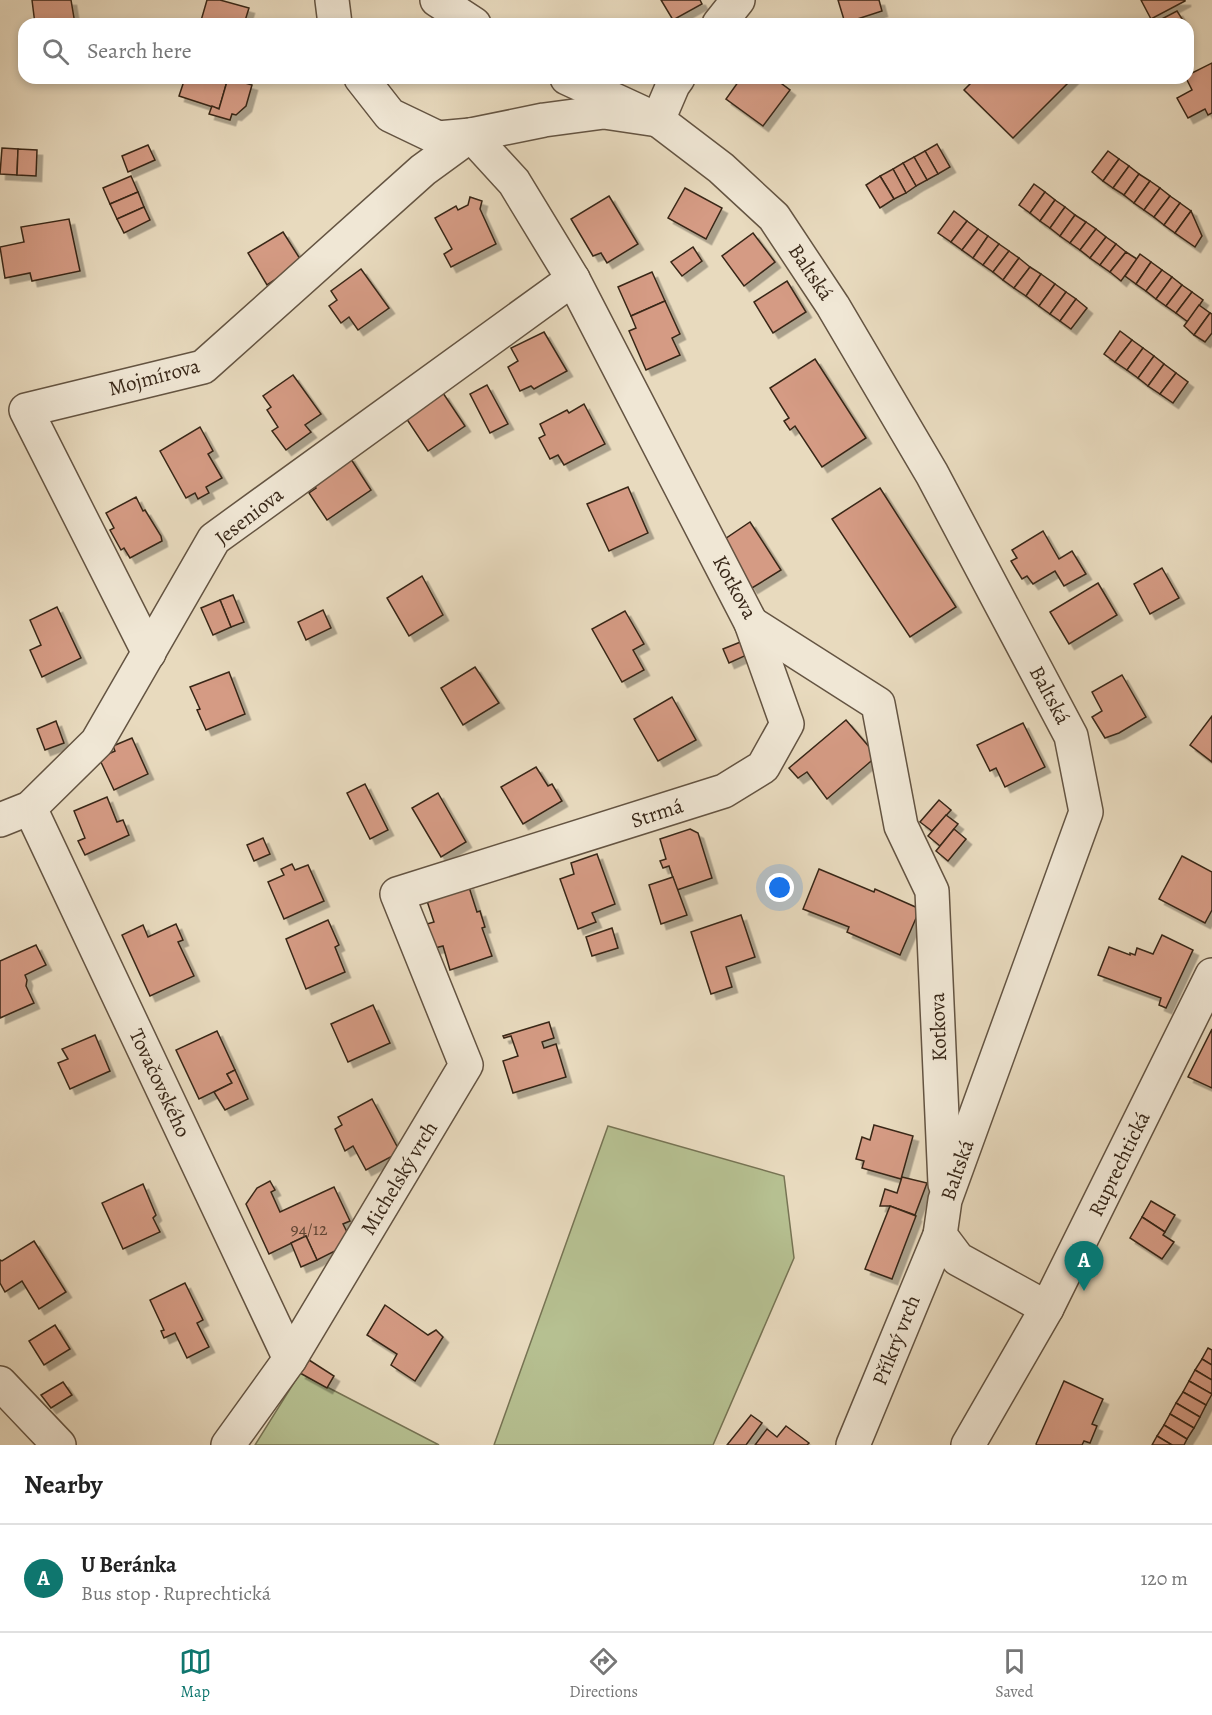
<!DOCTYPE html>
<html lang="en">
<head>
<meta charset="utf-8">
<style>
  :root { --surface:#fff; --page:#f2f2f2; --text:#222; --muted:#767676; --line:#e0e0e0; --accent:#0f766e }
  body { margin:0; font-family:Alegreya,serif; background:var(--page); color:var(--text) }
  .you { position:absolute; left:780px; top:888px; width:21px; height:21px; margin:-15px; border:4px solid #fff; border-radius:50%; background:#1a73e8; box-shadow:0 0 0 9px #1a73e833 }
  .badge { display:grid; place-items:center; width:39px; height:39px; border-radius:50%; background:var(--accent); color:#fff; font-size:20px; font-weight:700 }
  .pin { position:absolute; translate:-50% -50px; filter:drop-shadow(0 2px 3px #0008) }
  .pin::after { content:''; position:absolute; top:32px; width:21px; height:18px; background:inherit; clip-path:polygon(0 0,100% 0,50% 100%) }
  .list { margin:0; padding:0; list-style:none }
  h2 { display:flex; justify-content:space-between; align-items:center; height:78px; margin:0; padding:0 24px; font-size:26px }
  h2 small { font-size:20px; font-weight:400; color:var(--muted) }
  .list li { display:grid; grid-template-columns:39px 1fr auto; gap:18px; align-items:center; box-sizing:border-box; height:108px; padding:0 24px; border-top:2px solid var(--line) }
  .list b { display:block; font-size:22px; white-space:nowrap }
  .list p { margin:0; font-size:20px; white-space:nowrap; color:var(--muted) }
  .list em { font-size:20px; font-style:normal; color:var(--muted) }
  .icon { flex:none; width:33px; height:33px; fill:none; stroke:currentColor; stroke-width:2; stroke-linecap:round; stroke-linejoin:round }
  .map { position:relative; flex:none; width:1212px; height:1445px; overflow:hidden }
  .search { position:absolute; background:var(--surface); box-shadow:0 3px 9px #0003; left:18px; right:18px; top:18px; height:66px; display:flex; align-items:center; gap:15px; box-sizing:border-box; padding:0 21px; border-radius:18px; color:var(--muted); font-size:22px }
  .sheet { height:186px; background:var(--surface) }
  nav { display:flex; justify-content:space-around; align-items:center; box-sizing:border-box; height:84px; border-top:2px solid var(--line); background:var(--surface); font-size:16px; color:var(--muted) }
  nav a { display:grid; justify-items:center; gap:3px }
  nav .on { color:var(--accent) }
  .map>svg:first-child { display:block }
</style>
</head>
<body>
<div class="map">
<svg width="1212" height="1445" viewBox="0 0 1212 1445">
  <defs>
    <filter id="shadow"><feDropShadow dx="5.5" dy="5.5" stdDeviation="0" flood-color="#0004"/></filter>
  </defs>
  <rect width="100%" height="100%" fill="#e8dabe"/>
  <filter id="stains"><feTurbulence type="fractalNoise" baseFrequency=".00333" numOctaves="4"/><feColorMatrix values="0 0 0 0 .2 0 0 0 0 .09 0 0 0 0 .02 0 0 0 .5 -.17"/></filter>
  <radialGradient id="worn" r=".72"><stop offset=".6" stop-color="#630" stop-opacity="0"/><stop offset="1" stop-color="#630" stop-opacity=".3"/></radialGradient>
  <g fill="#b6c091" stroke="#777454" stroke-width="1.5">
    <path d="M608,1126L784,1176L794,1258L713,1445H494Z"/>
    <path d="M300,1373L439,1445H255Z"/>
  </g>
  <g fill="#d59b84" stroke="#382718" stroke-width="1.5" filter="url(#shadow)">
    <path d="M32,0H71L75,24H35Z"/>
    <path d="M207,0H220L249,8L244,24H200Z"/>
    <path d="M661,0H700L702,4L673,20Z"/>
    <path d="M838,0H879L882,11L845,23Z"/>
    <path d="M1141,0H1185V1L1151,19Z"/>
    <path d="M1177,11L1184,22L1154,23Z"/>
    <path d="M1212,63V113L1208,115L1205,109L1188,118L1177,98L1192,90L1186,78H1188V75Z"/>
    <path d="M185,78H228L219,109L179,96Z"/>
    <path d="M228,78L252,85L246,106L236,115L232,114L230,120L209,114L212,106L219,109Z"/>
    <path d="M741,78H761L765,81L768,78H774L790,90L763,126L726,99Z"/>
    <path d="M976,78H1073L1013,138L964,90Z"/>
    <path d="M937,144L950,167L938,174L925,151Z"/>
    <path d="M148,145L155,160L128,172L122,156Z"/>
    <path d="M2,148L18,149L17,175L0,174Z"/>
    <path d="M18,149L37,150L36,176L17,175Z"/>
    <path d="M925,151L938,174L927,180L914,157Z"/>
    <path d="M1108,151L1119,159L1103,181L1092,172Z"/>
    <path d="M914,157L927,180L916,186L903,163Z"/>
    <path d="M1119,159L1129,166L1113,188L1103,181Z"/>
    <path d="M903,163L916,186L906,193L893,169Z"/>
    <path d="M1129,166L1139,174L1124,195L1113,188Z"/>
    <path d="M893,169L906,193L894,199L880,176Z"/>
    <path d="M1139,174L1150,181L1134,203L1124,195Z"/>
    <path d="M131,176L138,192L110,204L103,188Z"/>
    <path d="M880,176L894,199L880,208L866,185Z"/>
    <path d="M1150,181L1160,188L1144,210L1134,203Z"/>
    <path d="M1034,184L1045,192L1030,213L1019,205Z"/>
    <path d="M685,188L722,208L706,239L668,218Z"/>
    <path d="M1160,188L1170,196L1154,217L1144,210Z"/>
    <path d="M138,192L144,207L117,219L110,204Z"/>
    <path d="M1045,192L1055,200L1040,221L1030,213Z"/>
    <path d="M609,196L638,244L607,263L601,253L593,256L571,219Z"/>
    <path d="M1170,196L1180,203L1164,225L1154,217Z"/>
    <path d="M470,197L482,201L480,209L496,244L451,267L444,254L452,249L435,218L456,206L458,210L468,205Z"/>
    <path d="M1055,200L1065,207L1050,228L1040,221Z"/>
    <path d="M1180,203L1191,211L1175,233L1164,225Z"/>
    <path d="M144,207L150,220L124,233L117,219Z"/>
    <path d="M1065,207L1075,215L1060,236L1050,228Z"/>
    <path d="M954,211L967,221L951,242L938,233Z"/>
    <path d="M1191,211L1202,236L1195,247L1175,233Z"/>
    <path d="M1075,215L1086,222L1070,243L1060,236Z"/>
    <path d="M69,219L80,271L32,281L30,273L5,278L0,247L24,242L21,227Z"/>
    <path d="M967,221L978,229L962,250L951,242Z"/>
    <path d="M1086,222L1096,229L1080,250L1070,243Z"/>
    <path d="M978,229L988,236L973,258L962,250Z"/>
    <path d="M1096,229L1106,237L1090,258L1080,250Z"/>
    <path d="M283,232L302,262L267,285L248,253Z"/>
    <path d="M753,233L775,262L744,286L722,256Z"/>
    <path d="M988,236L999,244L983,265L973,258Z"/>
    <path d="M1106,237L1116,244L1100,265L1090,258Z"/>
    <path d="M999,244L1009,251L993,272L983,265Z"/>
    <path d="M1116,244L1126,252L1110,272L1100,265Z"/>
    <path d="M693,247L702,261L682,276L671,262Z"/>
    <path d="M1009,251L1019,258L1003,280L993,272Z"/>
    <path d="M1126,252L1137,259L1121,281L1110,272Z"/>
    <path d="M1140,254L1151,262L1136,284L1125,276Z"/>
    <path d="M1019,258L1030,267L1014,288L1003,280Z"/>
    <path d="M1151,262L1162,270L1146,291L1136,284Z"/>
    <path d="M1030,267L1041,274L1026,296L1014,288Z"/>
    <path d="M361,269L389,308L358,330L349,317L341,323L329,306L337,300L331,291Z"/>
    <path d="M1162,270L1172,277L1156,299L1146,291Z"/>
    <path d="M652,272L665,301L631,316L618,287Z"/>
    <path d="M1041,274L1055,284L1039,306L1026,296Z"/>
    <path d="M1172,277L1182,285L1166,306L1156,299Z"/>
    <path d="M787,281L806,312L773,333L754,302Z"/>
    <path d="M1055,284L1066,292L1050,314L1039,306Z"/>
    <path d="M1182,285L1192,292L1176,313L1166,306Z"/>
    <path d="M1066,292L1076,299L1060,321L1050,314Z"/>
    <path d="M1192,292L1203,300L1188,322L1176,313Z"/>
    <path d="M1076,299L1087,308L1071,329L1060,321Z"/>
    <path d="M665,301L680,334L672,338L680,355L646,370L629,331L636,328L631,316Z"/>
    <path d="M1199,305L1210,313L1194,335L1184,326Z"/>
    <path d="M1210,313L1212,314V333L1205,342L1194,335Z"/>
    <path d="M1120,331L1132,340L1115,362L1104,354Z"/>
    <path d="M544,332L567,371L534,389L531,386L520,391L508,367L518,361L511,348Z"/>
    <path d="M1132,340L1143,348L1127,370L1115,362Z"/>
    <path d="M1143,348L1154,356L1138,378L1127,370Z"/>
    <path d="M1154,356L1164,364L1148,386L1138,378Z"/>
    <path d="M815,359L866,438L822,467L795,426L790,430L784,421L789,418L770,388Z"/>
    <path d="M1164,364L1176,373L1160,394L1148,386Z"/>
    <path d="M1176,373L1188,382L1173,403L1160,394Z"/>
    <path d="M293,375L321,414L305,425L311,432L286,450L272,431L278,427L267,410L271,407L263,396Z"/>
    <path d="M487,385L508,424L490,433L470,394Z"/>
    <path d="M443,393L465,426L428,451L406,418Z"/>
    <path d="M584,404L605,444L564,465L558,455L550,459L539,438L545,435L540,424L567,410L569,413Z"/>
    <path d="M200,427L213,451L208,454L222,478L206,487L209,493L198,499L195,493L186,498L160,451Z"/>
    <path d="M349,456L371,490L327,520L309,493L316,488L312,482Z"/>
    <path d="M628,487L648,533L609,551L587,504Z"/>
    <path d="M880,488L956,607L910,637L832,519Z"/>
    <path d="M136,497L143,511L145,510L161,536L162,541L130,558L124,548L121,550L110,530L114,528L106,513Z"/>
    <path d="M750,522L781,570L752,588L722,541Z"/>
    <path d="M1043,531L1059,559L1072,551L1086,574L1064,586L1055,571L1033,584L1027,576L1022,579L1011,561L1017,558L1012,550Z"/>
    <path d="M1162,568L1179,598L1150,614L1134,584Z"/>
    <path d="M422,576L443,615L409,636L387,598Z"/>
    <path d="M1098,583L1117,615L1069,644L1050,612Z"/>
    <path d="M233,595L244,622L231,627L220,600Z"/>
    <path d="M220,600L231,627L213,635L201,608Z"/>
    <path d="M57,607L81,658L42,677L30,650L41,645L30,620Z"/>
    <path d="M323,610L331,628L306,640L298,622Z"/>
    <path d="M625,611L644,644L633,650L644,670L622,682L592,629Z"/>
    <path d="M743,641L749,654L729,663L723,649Z"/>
    <path d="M475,667L499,703L463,725L441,688Z"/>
    <path d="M229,672L245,714L206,730L197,710L200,709L190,687Z"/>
    <path d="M1122,675L1146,717L1119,733L1105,738L1092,717L1102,711L1092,692Z"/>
    <path d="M672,697L696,740L658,761L634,719Z"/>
    <path d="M1212,716V762L1190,745Z"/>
    <path d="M846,720L877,756L827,799L807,772L798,778L789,768Z"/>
    <path d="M56,721L64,743L45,750L37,729Z"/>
    <path d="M1023,723L1045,767L1005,787L996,768L990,771L977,745Z"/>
    <path d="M132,738L148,774L114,790L99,758L115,751L113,746Z"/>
    <path d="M536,767L548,786L552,784L562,801L523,824L501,787Z"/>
    <path d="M365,784L388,830L370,839L347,793Z"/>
    <path d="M438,793L466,842L441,857L412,808Z"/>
    <path d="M107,797L117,822L123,820L129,835L85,855L78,841L85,838L74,811Z"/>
    <path d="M939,800L951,810L932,831L920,822Z"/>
    <path d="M946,815L958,824L940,846L928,836Z"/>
    <path d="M690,829L698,833L712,878L677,890L669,866L663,868L660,861L666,859L660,839Z"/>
    <path d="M954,829L966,839L948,861L936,851Z"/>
    <path d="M263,838L270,854L254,861L247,845Z"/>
    <path d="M597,854L615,904L592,913L596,922L578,929L560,879L574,874L571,863Z"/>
    <path d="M1182,856L1212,872V910L1205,923L1159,899Z"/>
    <path d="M292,864L295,870L308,865L324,901L284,919L268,882L284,875L281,869Z"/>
    <path d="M819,869L874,892L875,889L920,909L900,955L847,932L849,927L803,909Z"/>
    <path d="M673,877L687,915L661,924L649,885Z"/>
    <path d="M468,884L477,912L480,911L485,927L482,928L492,956L450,970L443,946L435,948L427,924L434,922L426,898Z"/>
    <path d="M741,915L755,957L726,967L732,987L711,994L691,932Z"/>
    <path d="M328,920L339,945L335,947L345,972L306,989L286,939Z"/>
    <path d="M176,924L183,940L178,942L194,976L150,996L122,935L143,925L148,937Z"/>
    <path d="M612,928L618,948L592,956L586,937Z"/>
    <path d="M1162,935L1193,950L1166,1008L1159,1005L1161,998L1098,975L1109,947L1130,955V953L1135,955L1137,948L1153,954Z"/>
    <path d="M36,945L46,965L25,975L27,980L26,986L34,1003L0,1018V961Z"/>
    <path d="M373,1005L390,1043L348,1062L331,1024Z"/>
    <path d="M549,1022L554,1038L542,1042L544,1048L556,1044L566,1077L513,1093L503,1061L518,1056L511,1036L504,1038L503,1036Z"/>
    <path d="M1212,1029V1088L1188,1077Z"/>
    <path d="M217,1031L235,1070L227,1074L232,1083L199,1099L176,1050Z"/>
    <path d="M95,1035L110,1071L70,1089L58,1063L68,1059L62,1049Z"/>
    <path d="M235,1070L248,1099L225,1110L214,1092L232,1083L227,1074Z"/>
    <path d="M372,1099L400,1152L366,1170L353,1146L345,1151L335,1129L342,1125L338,1117Z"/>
    <path d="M874,1125L913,1136L901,1179L862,1168L864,1161L856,1159L862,1137L870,1140Z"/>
    <path d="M902,1177L927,1183L915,1215L890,1206H880L885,1189L897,1193Z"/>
    <path d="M270,1181L275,1190L271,1192L280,1212L334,1187L350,1221L343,1224L350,1238L345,1246L317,1260L306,1236L269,1254L246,1204L257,1188Z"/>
    <path d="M143,1184L156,1215L153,1218L160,1232L123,1249L102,1203Z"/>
    <path d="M1151,1201L1175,1215L1165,1232L1142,1217Z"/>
    <path d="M890,1206L916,1216L892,1279L865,1269Z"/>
    <path d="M1142,1217L1165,1232L1163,1235L1174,1242L1162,1259L1130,1238Z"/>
    <path d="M306,1236L317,1260L301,1267L291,1243Z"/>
    <path d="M34,1241L66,1292L39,1309L22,1281L5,1292L0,1283V1260L2,1261Z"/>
    <path d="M185,1283L203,1320L197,1323L209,1347L187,1358L175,1333L164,1338L161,1331L164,1330L150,1300Z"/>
    <path d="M385,1305L428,1335L436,1330L443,1337L415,1381L391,1365L397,1354L367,1335Z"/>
    <path d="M55,1325L70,1349L44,1365L29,1341Z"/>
    <path d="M1208,1348L1212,1350V1365L1202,1359Z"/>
    <path d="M1202,1359L1212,1365V1380L1195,1370Z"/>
    <path d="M309,1360L334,1376L327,1388L300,1373Z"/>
    <path d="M1195,1370L1212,1380V1394L1189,1381Z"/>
    <path d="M1064,1381L1103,1399L1092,1424L1097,1426L1090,1443L1084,1441L1082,1445H1037L1036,1444Z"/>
    <path d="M1189,1381L1212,1394L1206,1405L1183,1392Z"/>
    <path d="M63,1382L72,1395L51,1408L41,1395Z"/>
    <path d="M1183,1392L1206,1405L1200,1417L1176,1403Z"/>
    <path d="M1176,1403L1200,1417L1194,1428L1170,1414Z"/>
    <path d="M1170,1414L1194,1428L1187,1439L1164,1425Z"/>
    <path d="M751,1415L762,1423L746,1445H727Z"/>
    <path d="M1164,1425L1187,1439L1184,1445H1172L1157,1436Z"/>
    <path d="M786,1426L809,1443L807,1445H755L767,1429L777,1437Z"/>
    <path d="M1157,1436L1172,1445H1152Z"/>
  </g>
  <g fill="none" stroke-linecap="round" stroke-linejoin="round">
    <g stroke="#645442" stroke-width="36">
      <g id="minor">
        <path d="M332,0L335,24"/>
        <path d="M437,0L474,24"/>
        <path d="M719,24L738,0"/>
        <path d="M361,78L390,115L438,138L471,135L544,120L604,112L658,120L673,85L678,78"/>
        <path d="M567,78L658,120L721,168L774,217L833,306L932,474L1071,736L1086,812L945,1200L940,1235L958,1259L1047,1308"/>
        <path d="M751,623L878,704L901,826L932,891L945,1184"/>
        <path d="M149,653L26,410L203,367L423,170L471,135"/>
        <path d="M30,808L290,1359"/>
        <path d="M0,820L30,808L97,742L214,539L573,279"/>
        <path d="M0,1383L59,1445"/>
        <path d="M228,1445L290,1359L466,1065L397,894L724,791L763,767L787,724L751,623L573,279L514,182L471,135"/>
        <path d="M853,1445L940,1235"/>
        <path d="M968,1445L1047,1308L1212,975"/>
      </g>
    </g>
    <use href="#minor" stroke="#f0e7d5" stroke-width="33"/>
  </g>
  <g text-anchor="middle" stroke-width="5" stroke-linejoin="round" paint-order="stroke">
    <g font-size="18" fill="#5f4433">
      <text x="309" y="1235">94/12</text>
    </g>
    <g font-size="21" fill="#382718" stroke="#f0e7d5">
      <text transform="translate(811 272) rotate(56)" y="7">Baltská</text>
      <text transform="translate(154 377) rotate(-15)" y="7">Mojmírova</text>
      <text transform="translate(249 516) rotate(-38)" y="7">Jeseniova</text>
      <text transform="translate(735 587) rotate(61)" y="7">Kotkova</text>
      <text transform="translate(1050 695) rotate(62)" y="7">Baltská</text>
      <text transform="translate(657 813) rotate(-18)" y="7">Strmá</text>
      <text transform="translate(938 1027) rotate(-92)" y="7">Kotkova</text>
      <text transform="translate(160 1083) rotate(65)" y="7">Tovačovského</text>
      <text transform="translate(1119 1164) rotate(-64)" y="7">Ruprechtická</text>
      <text transform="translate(957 1170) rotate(-71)" y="7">Baltská</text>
      <text transform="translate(399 1178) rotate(-59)" y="7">Michelský vrch</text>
      <text transform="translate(896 1340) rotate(-68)" y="7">Příkrý vrch</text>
    </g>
  </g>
  <rect width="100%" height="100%" filter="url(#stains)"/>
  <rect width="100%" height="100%" fill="url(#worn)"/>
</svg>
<div class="you"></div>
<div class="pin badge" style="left:1084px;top:1291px">A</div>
<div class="search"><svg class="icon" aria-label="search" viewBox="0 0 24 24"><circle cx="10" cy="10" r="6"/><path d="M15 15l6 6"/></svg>Search here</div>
</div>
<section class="sheet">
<h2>Nearby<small></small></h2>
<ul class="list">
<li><span class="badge">A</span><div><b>U Beránka</b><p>Bus stop · Ruprechtická</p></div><em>120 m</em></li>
</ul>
</section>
<nav>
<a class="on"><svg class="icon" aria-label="map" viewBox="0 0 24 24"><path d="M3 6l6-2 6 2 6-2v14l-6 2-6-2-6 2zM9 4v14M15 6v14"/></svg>Map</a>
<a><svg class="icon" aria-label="directions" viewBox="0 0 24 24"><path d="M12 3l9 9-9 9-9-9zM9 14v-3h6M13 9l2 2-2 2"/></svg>Directions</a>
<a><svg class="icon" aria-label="saved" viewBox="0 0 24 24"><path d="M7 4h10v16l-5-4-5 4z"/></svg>Saved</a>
</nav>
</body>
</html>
